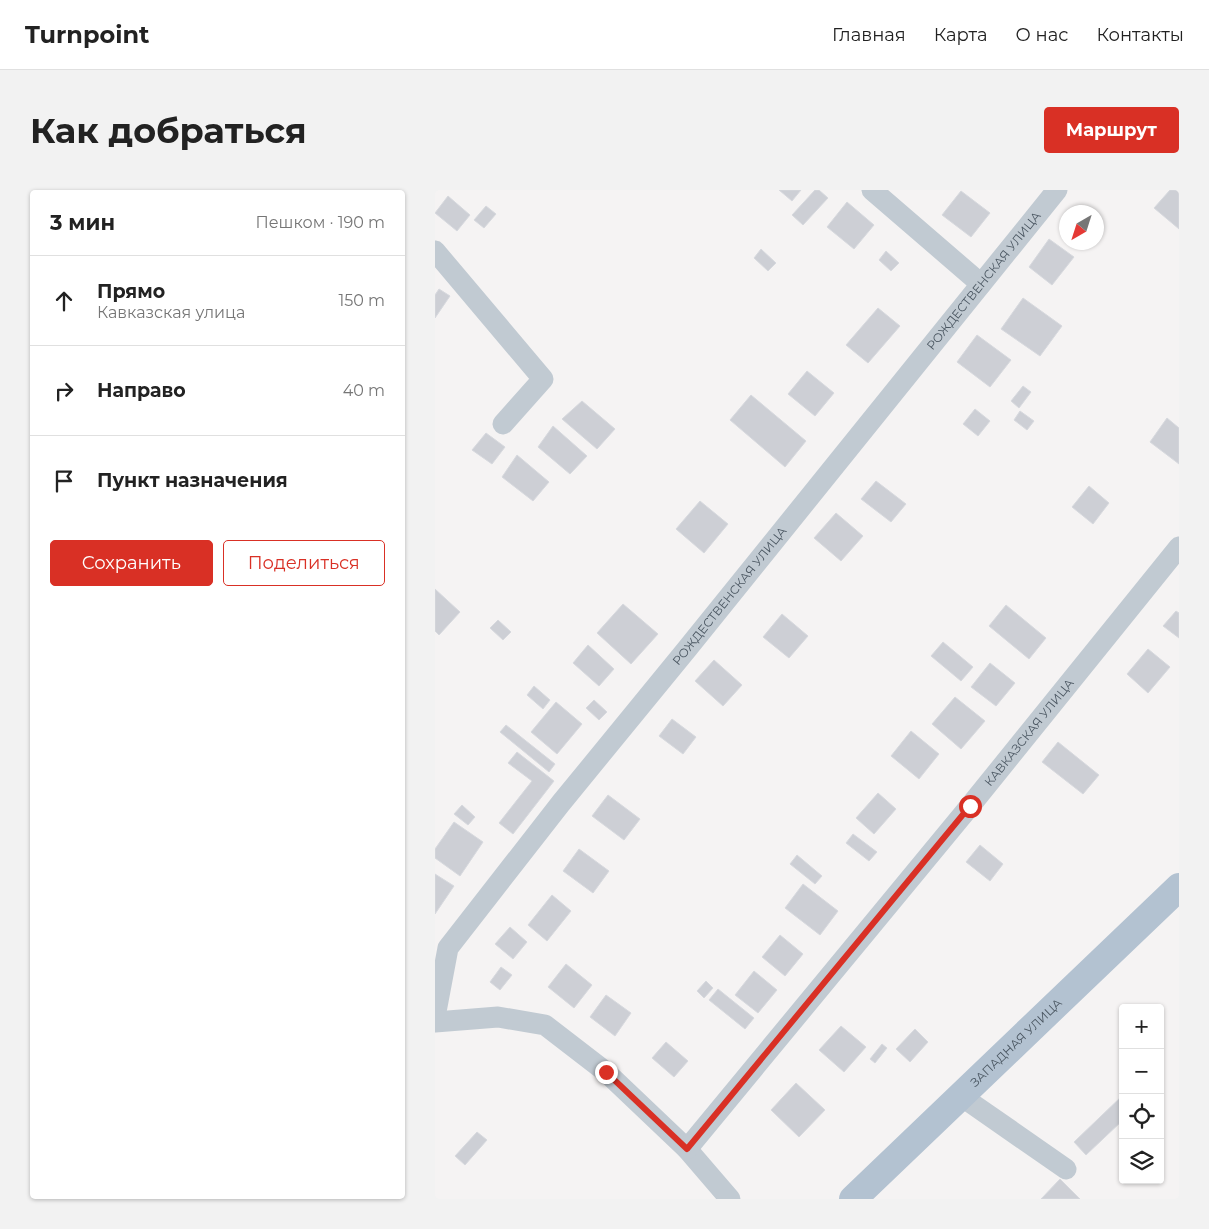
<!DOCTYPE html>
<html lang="ru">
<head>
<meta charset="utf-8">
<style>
  :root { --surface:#fff; --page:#f2f2f2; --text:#222; --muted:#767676; --line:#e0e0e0; --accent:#d93025 }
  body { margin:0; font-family:Montserrat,sans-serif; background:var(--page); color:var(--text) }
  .controls { position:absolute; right:15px; bottom:15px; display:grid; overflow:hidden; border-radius:5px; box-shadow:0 1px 4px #0004 }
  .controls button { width:45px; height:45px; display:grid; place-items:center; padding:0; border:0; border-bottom:1px solid var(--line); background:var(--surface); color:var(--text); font:25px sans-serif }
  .compass { position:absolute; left:624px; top:15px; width:45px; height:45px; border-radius:50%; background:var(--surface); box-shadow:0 1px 4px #0004; rotate:219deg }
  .stop { position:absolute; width:15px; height:15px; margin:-11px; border:4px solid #d93025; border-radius:50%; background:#fff }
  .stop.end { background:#d93025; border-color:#fff; box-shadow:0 1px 5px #0008 }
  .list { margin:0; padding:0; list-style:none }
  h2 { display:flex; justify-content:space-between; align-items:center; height:65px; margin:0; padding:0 20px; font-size:21px }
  h2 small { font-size:16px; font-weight:400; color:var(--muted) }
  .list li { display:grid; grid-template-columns:32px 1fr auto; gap:15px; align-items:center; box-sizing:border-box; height:90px; padding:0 20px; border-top:1px solid var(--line) }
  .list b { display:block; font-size:19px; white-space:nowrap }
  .list p { margin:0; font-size:16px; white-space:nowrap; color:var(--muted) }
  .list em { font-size:16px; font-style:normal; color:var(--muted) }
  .actions { display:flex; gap:10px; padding:15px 20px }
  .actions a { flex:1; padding:11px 0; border:1px solid var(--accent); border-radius:5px; text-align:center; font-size:18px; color:var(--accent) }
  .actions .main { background:var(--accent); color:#fff }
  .icon { flex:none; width:28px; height:28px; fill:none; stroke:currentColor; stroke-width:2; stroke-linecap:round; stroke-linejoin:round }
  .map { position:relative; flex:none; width:744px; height:1009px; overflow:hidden; border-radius:5px }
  header { display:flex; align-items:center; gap:30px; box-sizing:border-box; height:70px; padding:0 25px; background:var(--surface); border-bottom:1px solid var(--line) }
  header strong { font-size:24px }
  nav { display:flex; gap:28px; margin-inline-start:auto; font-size:18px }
  .intro { display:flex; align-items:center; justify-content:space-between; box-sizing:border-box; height:120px; padding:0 30px }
  h1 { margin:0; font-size:35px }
  .button { padding:12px 22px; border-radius:5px; background:var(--accent); color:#fff; font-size:18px; font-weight:700 }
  main { display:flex; gap:30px; padding:0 30px }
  aside { flex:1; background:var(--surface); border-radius:5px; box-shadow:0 1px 4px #0004 }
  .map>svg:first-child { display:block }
</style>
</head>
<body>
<header>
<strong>Turnpoint</strong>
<nav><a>Главная</a><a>Карта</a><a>О нас</a><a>Контакты</a></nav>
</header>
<div class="intro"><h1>Как добраться</h1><a class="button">Маршрут</a></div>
<main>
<aside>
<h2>3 мин<small>Пешком · 190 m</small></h2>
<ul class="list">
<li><svg class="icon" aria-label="ahead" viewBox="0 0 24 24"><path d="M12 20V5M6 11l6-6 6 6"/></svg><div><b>Прямо</b><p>Кавказская улица</p></div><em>150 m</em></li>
<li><svg class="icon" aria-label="right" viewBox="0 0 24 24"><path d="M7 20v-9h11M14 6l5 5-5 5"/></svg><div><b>Направо</b></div><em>40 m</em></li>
<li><svg class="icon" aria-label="arrive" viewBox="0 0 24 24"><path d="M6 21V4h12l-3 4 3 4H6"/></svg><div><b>Пункт назначения</b></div></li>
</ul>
<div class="actions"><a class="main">Сохранить</a><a>Поделиться</a></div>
</aside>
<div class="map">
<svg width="744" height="1009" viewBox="0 0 744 1009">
  <rect width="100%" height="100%" fill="#f5f3f3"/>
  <g fill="#cdcfd5" stroke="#d7d9de">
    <path d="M344,0H366L357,11Z"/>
    <path d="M380,0H384L393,8L368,35L357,25Z"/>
    <path d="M735,0H744V39L719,18Z"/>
    <path d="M526,1L555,23L536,47L507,25Z"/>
    <path d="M13,6L35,25L22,41L0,23Z"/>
    <path d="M412,12L439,35L419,59L392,37Z"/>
    <path d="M51,16L61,24L49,38L39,30Z"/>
    <path d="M614,49L639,67L617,95L594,77Z"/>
    <path d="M326,59L341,73L333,81L319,68Z"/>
    <path d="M451,61L464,73L456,81L444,70Z"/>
    <path d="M4,99L15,106L0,128V105Z"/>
    <path d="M588,108L627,136L605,166L566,139Z"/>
    <path d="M443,118L465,136L433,173L411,155Z"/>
    <path d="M542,145L576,170L555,197L522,172Z"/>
    <path d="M372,181L399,203L380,226L353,204Z"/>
    <path d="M588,196L596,202L584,218L576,211Z"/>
    <path d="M316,205L371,251L350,277L295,230Z"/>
    <path d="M147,211L180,239L162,259L127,229Z"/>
    <path d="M540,219L555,231L543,246L528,234Z"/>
    <path d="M585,221L599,231L592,240L579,230Z"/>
    <path d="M732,228L744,238V274L715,252Z"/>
    <path d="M118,236L152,266L135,284L103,257Z"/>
    <path d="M51,243L70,257L57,274L37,260Z"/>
    <path d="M82,265L114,292L98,311L67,287Z"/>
    <path d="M441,291L471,314L456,332L426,309Z"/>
    <path d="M654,296L674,313L658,334L637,317Z"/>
    <path d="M265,311L293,334L269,363L241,339Z"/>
    <path d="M401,323L428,346L406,371L379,348Z"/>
    <path d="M0,399L25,422L4,445L0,441Z"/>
    <path d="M188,414L223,444L196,474L162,443Z"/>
    <path d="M571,415L611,448L594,469L554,436Z"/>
    <path d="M741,421L744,423V448L728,436Z"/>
    <path d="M347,424L373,446L354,468L328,447Z"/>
    <path d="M63,430L76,442L68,450L55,438Z"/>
    <path d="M508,452L538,477L526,491L496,466Z"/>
    <path d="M153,455L179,479L164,496L138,473Z"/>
    <path d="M713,459L735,477L713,503L692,484Z"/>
    <path d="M279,470L307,495L288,516L260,491Z"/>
    <path d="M555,473L580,493L561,516L536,497Z"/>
    <path d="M99,496L115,510L108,519L92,505Z"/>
    <path d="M520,507L550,531L526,559L497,534Z"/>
    <path d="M159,510L172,522L164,530L151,518Z"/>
    <path d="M121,512L147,534L122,564L96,542Z"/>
    <path d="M237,529L261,547L248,564L224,546Z"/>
    <path d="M71,535L120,574L114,582L65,542Z"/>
    <path d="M476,541L504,564L484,589L456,566Z"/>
    <path d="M623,552L664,585L648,604L607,572Z"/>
    <path d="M82,562L119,591L78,644L64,633L97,591L73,573Z"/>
    <path d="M443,603L461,619L439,644L421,628Z"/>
    <path d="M173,605L205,629L189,650L157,626Z"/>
    <path d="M27,615L40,627L33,635L19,624Z"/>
    <path d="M19,632L48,652L25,686L0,668V659Z"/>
    <path d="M418,644L442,662L434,671L411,653Z"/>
    <path d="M545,655L568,674L555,691L531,672Z"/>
    <path d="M144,659L174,681L158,703L128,681Z"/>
    <path d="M362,665L387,686L380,694L355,674Z"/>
    <path d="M0,684L19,696L0,724Z"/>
    <path d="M368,694L403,721L385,745L350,718Z"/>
    <path d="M117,705L136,721L112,751L93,735Z"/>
    <path d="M75,737L92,752L78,769L60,754Z"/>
    <path d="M345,745L368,764L350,786L327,767Z"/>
    <path d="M131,774L157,795L139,818L113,797Z"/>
    <path d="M66,777L77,785L65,800L55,792Z"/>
    <path d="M319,781L342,800L323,823L300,805Z"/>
    <path d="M271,791L278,798L269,808L262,801Z"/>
    <path d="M283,799L319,828L310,839L274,810Z"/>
    <path d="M171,805L196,823L180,846L155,827Z"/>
    <path d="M406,836L431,857L409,882L384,860Z"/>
    <path d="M480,839L493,852L475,872L461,859Z"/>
    <path d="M231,852L253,871L239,887L217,868Z"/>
    <path d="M447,854L452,858L440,873L435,869Z"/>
    <path d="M361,893L390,920L364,947L336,920Z"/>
    <path d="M688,905V930L651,965L639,952Z"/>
    <path d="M42,942L52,950L30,975L20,966Z"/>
    <path d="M625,989L645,1009H606Z"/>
  </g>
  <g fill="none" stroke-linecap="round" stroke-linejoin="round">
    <g stroke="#c1cad2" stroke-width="21">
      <path d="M437,0L546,94"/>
      <path d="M0,61L108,189L68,234"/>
      <path id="s1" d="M0,827L13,758L126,613L252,459L622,0"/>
      <path d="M0,832L63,827L110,835L171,882L252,959L295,1009"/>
      <path d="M526,906L631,979"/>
      <path id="s2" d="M252,959L535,616L744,357"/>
    </g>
    <path stroke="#b3c2d1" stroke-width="28" id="s3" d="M418,1009L744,697"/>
  </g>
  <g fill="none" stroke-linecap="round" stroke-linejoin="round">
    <path stroke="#d93025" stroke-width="6" d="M171,882L252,959L535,616"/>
  </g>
  <g text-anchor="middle" stroke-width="5" stroke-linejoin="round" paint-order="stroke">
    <g font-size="12" fill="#4a5661" stroke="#fff">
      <text dy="4" stroke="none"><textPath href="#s1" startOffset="926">РОЖДЕСТВЕНСКАЯ УЛИЦА</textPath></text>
      <text dy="4" stroke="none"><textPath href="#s1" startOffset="521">РОЖДЕСТВЕНСКАЯ УЛИЦА</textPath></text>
      <text dy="4" stroke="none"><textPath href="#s2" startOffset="539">КАВКАЗСКАЯ УЛИЦА</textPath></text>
      <text dy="4" stroke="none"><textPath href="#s3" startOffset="226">ЗАПАДНАЯ УЛИЦА</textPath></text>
    </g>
  </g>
</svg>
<div class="controls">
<button>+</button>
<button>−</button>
<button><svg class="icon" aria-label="locate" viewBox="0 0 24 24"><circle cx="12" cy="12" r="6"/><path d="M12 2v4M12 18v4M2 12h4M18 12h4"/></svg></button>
<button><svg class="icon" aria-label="layers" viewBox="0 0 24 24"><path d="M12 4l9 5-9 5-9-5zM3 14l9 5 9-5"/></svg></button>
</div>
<svg class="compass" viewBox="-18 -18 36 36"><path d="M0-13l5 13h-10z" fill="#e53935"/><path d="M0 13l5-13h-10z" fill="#767676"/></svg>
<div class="stop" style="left:535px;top:616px"></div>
<div class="stop end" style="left:171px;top:882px"></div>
</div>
</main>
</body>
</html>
